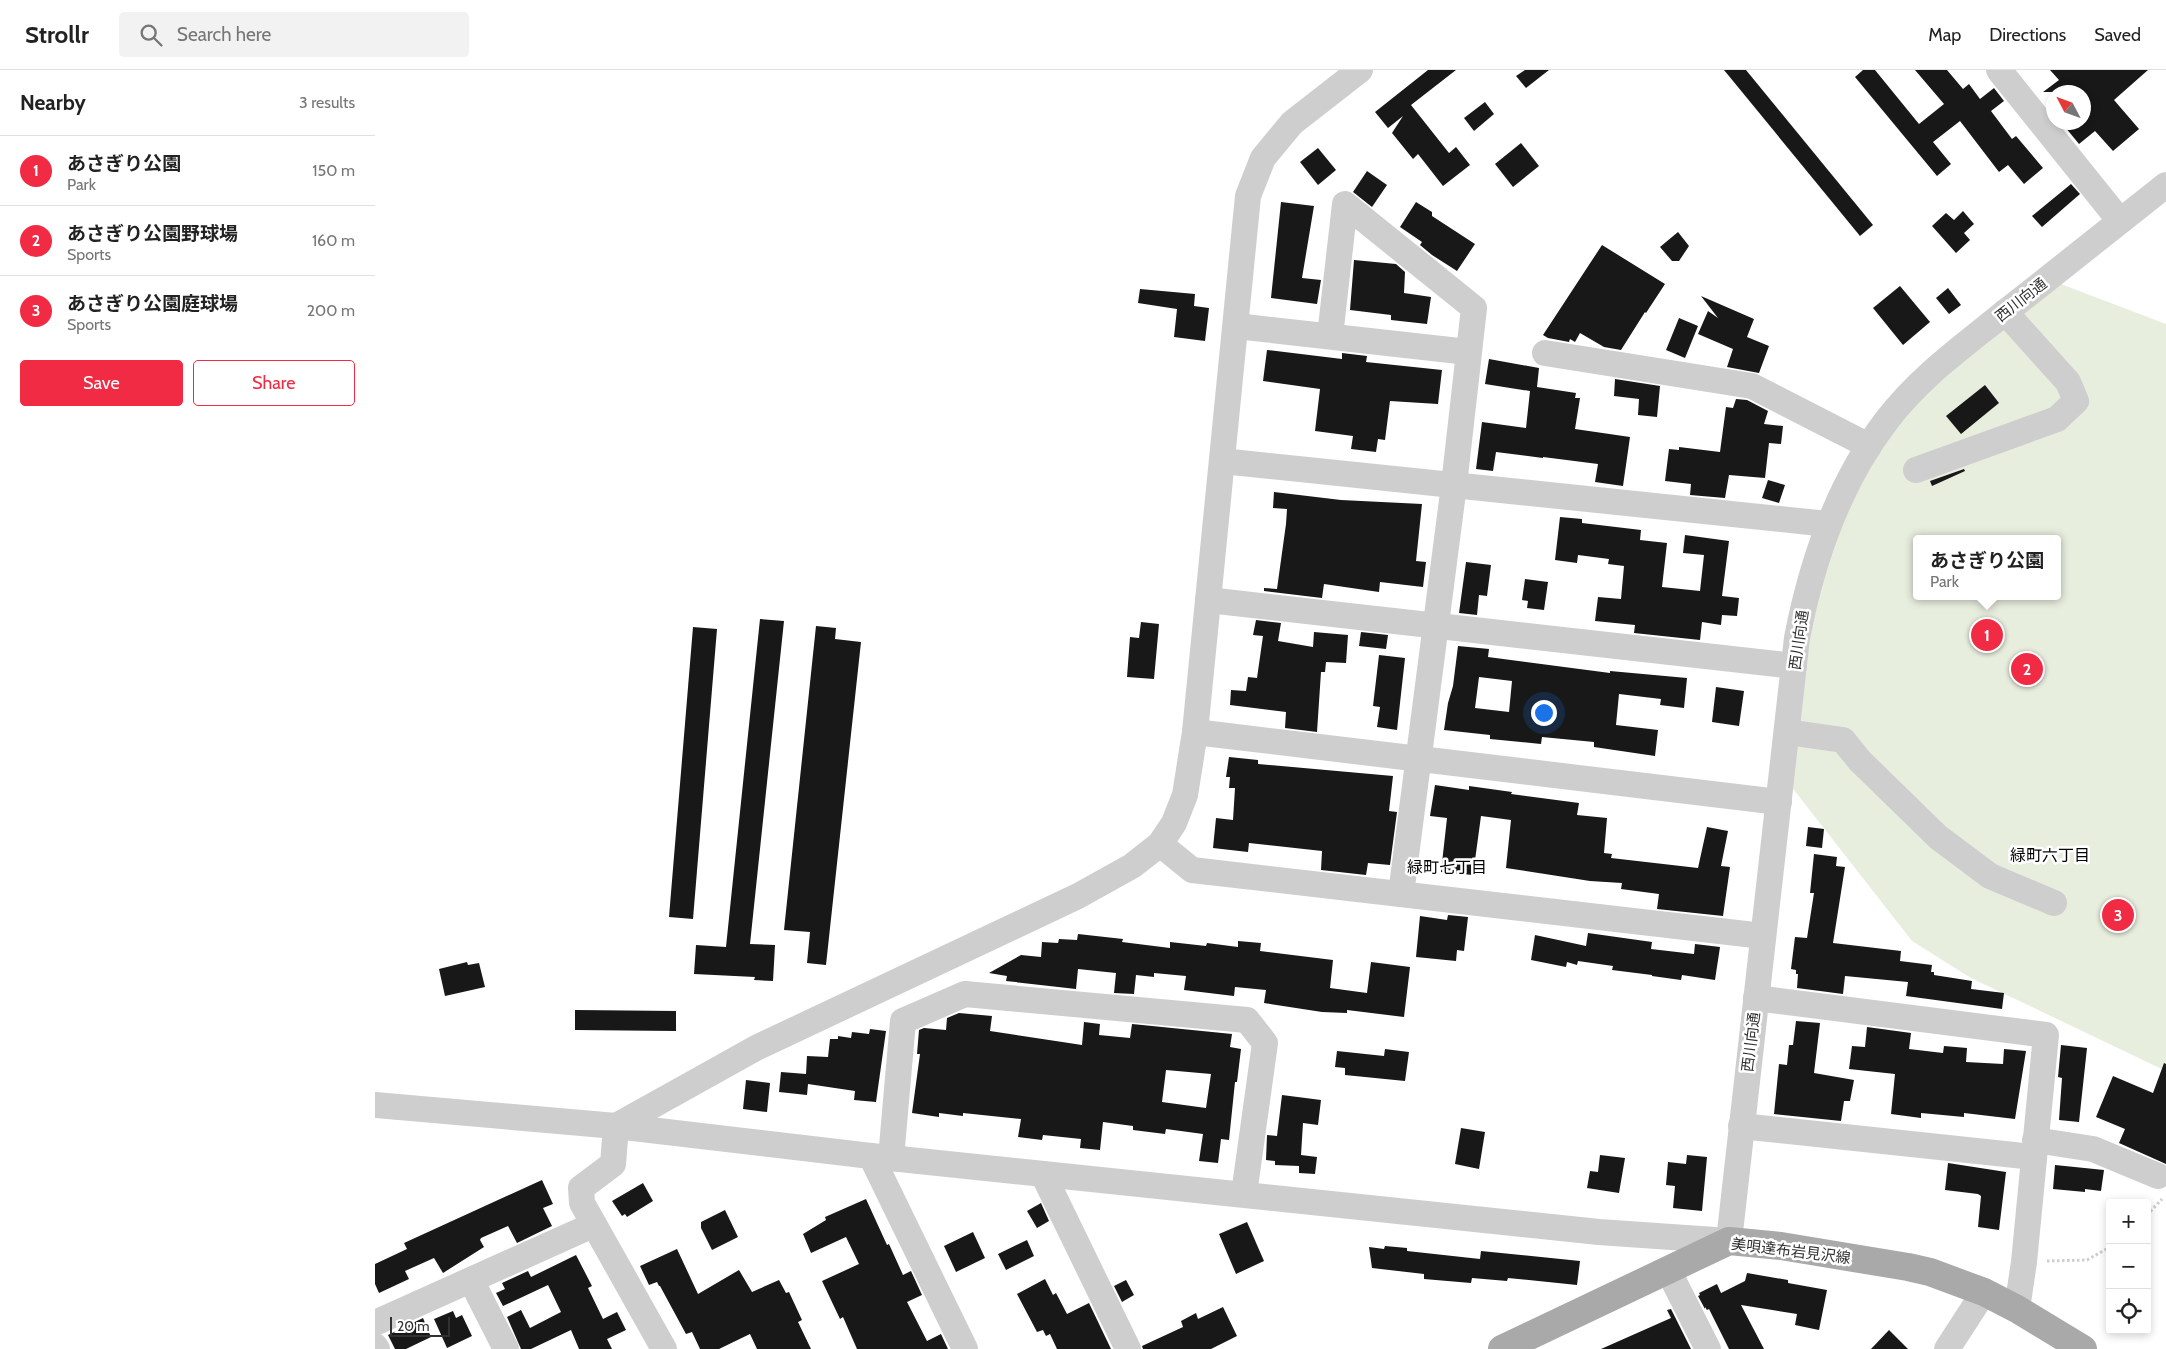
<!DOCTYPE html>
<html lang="en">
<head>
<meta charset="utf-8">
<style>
  :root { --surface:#fff; --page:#f2f2f2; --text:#222; --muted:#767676; --line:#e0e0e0; --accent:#f02b43 }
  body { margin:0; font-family:Cabin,"Noto Sans JP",sans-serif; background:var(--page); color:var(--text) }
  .controls { position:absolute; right:15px; bottom:15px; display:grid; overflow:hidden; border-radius:5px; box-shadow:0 2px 8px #0003 }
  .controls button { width:45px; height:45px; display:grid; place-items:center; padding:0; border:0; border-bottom:1px solid var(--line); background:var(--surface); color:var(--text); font:25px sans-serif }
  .compass { position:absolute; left:1671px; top:15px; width:45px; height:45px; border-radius:50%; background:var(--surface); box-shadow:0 2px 8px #0003; rotate:311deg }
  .scale { position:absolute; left:15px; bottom:12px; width:60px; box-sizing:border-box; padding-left:5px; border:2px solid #313131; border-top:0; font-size:14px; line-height:18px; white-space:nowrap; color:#313131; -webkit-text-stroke:4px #fff; paint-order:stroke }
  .you { position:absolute; left:1168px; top:642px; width:18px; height:18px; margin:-12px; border:4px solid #fff; border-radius:50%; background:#1a73e8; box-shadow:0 0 0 8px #1a73e833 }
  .badge { display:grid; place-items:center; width:32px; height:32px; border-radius:50%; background:var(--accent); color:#fff; font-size:16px; font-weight:700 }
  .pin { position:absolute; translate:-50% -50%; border:2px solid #fff; box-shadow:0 1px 5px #0006 }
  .popup { position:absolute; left:1538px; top:465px; width:148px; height:65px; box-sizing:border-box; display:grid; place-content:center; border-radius:5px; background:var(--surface); filter:drop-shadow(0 1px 4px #0005); font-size:16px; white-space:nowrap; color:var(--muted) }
  .popup b { font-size:19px; color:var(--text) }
  .popup::after { content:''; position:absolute; left:50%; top:100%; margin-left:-10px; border:10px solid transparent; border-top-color:var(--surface) }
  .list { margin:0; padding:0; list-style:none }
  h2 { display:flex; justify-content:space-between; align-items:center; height:65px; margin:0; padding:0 20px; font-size:21px }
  h2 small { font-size:16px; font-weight:400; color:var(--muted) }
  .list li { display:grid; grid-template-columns:32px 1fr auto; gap:15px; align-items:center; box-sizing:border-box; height:70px; padding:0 20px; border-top:1px solid var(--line) }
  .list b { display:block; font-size:19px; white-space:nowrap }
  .list p { margin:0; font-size:16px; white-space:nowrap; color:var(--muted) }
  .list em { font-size:16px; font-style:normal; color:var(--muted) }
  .actions { display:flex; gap:10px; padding:15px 20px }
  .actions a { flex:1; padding:11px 0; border:1px solid var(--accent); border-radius:5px; text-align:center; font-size:18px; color:var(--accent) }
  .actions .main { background:var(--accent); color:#fff }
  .icon { flex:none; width:28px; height:28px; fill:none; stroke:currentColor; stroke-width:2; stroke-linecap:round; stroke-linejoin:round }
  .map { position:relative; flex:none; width:1791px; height:1279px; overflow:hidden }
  header { display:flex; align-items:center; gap:30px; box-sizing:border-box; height:70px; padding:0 25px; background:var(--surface); border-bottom:1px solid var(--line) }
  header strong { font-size:24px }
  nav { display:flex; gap:28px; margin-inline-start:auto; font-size:18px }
  .search { width:350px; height:45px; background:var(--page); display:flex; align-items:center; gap:12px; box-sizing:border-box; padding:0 18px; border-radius:5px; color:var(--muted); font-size:19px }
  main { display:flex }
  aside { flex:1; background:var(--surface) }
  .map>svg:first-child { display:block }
</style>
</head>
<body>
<header>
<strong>Strollr</strong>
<div class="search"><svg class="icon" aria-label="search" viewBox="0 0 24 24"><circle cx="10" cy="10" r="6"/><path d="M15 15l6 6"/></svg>Search here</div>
<nav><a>Map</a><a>Directions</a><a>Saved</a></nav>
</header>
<main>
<aside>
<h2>Nearby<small>3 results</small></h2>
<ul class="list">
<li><span class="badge">1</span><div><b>あさぎり公園</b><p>Park</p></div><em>150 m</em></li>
<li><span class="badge">2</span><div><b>あさぎり公園野球場</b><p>Sports</p></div><em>160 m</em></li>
<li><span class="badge">3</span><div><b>あさぎり公園庭球場</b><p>Sports</p></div><em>200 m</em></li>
</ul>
<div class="actions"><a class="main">Save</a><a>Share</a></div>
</aside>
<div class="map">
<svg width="1791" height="1279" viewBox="0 0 1791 1279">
  <rect width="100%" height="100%" fill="#fff"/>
  <path fill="#e8eede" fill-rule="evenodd" d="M1678,211L1791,254V1001L1596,908L1537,871L1412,711L1425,609L1457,468L1521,352ZM1542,469H1682V526H1542Z"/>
  <g fill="#181818" fill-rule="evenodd">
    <path d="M1053,0H1081L1036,35L1074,83L1081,77L1095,95L1068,116L1043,84L1038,89L1017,63L1028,46L1013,58L1000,42Z"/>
    <path d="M1150,0H1174L1151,18L1141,6Z"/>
    <path d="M1349,0H1371L1498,155L1485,166Z"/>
    <path d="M1488,0H1500L1544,54L1569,34L1540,0H1572L1588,19L1594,14L1605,29L1619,18L1629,31L1616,41L1637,69L1641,66L1668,98L1649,114L1633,95L1624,102L1585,51L1558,72L1576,94L1562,106L1480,7Z"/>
    <path d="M1675,0H1773L1739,30L1764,59L1738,81L1720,61L1704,74L1686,52H1708V22H1668L1684,10Z"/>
    <path d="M1110,32L1119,44L1099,61L1089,48Z"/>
    <path d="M1146,73L1164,96L1138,117L1120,94Z"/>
    <path d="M943,78L961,100L943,115L925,92Z"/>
    <path d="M992,101L1012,115L997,137L978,122Z"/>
    <path d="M1696,114L1705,124L1667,157L1657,146Z"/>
    <path d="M906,132L939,136L927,208L946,210L942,234L896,228Z"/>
    <path d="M1041,132L1057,142V146L1100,174L1082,201L1057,185L1045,175L1047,172L1025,157Z"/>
    <path d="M1588,141L1599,154L1589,163L1595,170L1581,183L1557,156L1571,143L1579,150Z"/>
    <path d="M1303,162L1314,176L1304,191H1297L1285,177Z"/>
    <path d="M1227,175L1290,214L1271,243L1270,242L1246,280L1229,277L1205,263L1200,272L1195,269L1194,272L1173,268L1168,265Z"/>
    <path d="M979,190L1021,194L1030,202L1029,223L1056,227L1052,254L1016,250V245L975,240Z"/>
    <path d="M1525,216L1555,252L1528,275L1498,238Z"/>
    <path d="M1573,218L1586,235L1574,244L1561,228Z"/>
    <path d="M765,219L820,224L819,236L834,238L830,271L799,267L802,239L763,233Z"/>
    <path d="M1326,226L1379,249L1372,267L1394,276L1384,303L1352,297L1358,279L1323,264L1333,241L1343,248Z"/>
    <path d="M1304,248L1323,256L1310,288L1291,280Z"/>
    <path d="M892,280L967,289V283L992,286L991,292L1067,300L1063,334L1015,331L1010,370L1003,369L1001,382L976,379L978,366L940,361L945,319L888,311Z"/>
    <path d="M1114,289L1164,298L1162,317L1201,323L1200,328H1205L1200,359L1255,367L1248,416L1220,412L1223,394L1168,387V388L1121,382L1118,401L1101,399L1107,352L1151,358L1155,321L1110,314Z"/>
    <path d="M1240,309L1285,316L1282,347L1263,345L1264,329L1239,326Z"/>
    <path d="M1610,315L1624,333L1586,364L1571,346Z"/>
    <path d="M1361,329L1372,330L1393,341L1389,354L1408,356L1406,374L1394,373L1390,408L1354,405L1350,428L1315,425L1316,414L1290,411L1294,379L1304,380V377L1345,382L1351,337L1358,338Z"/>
    <path d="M1589,399L1590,401L1557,416L1555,411Z"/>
    <path d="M1393,410L1410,415L1404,433L1387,428Z"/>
    <path d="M899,422L966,430L1047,434L1041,491L1051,492L1048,517L1005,512L1004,522L949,514L947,528L889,521V518L902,519L911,454L912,439L898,438Z"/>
    <path d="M1185,447L1207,449V453L1266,460L1265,470L1292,473L1287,517L1325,521L1329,485L1308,483L1310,465L1354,471L1347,526L1364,528L1362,546L1347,545L1346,555L1327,552L1325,570L1259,563L1260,555L1220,551L1223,527L1246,529L1249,496L1233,494L1234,489L1203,485L1202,493L1180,490Z"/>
    <path d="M1091,492L1116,495L1112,526L1104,525L1102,545L1084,543Z"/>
    <path d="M1150,509L1173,512L1169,540L1152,538L1153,531L1147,530Z"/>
    <path d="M385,549L409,551L375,874L400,875L398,911L379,910L380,907L319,904L321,875L351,877Z"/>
    <path d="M881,550L906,553L903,571L938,577L939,562L973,565L971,593L951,592L950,602H946L942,662L910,658L911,642L855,635L856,620L871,621L873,607L882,608L888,566L878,565Z"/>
    <path d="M766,552L784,554L779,609L752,607L755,567L764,568Z"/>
    <path d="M441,556L461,558L460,569L486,572L451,895L432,893L435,862L409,860Z"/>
    <path d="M318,557L342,559L318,849L294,847Z"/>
    <path d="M986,562L1013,565L1011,579L984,576Z"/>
    <path d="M1083,576L1114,579L1113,587L1235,603V601L1312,608L1309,638L1285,635L1286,629L1244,624L1241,655L1283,660L1280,686L1219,677V672L1167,667L1166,674L1115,669V665L1069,660L1073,633L1078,616ZM1104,607L1137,611L1134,642L1100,638Z"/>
    <path d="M1004,585L1030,588L1022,660L1002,657L1005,637L998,636Z"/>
    <path d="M1341,617L1369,621L1364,656L1337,652Z"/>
    <path d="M854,687L883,690V694L1018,706L1014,741L1022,742L1015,795L993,793L991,805L946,800L947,781L874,773L873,782L838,778L841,748L858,750L860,718H854L855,707H851Z"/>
    <path d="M1060,715L1094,720V716L1137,722L1136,724L1204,733L1202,745L1232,748L1229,783L1237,784L1236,788L1323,798L1332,757L1353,761L1346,796L1355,797L1348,846L1282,839L1284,824L1246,819L1247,813L1215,811L1131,798L1136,750L1106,746L1098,805L1066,802L1072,748L1055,746Z"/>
    <path d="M1433,757L1449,759L1447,778L1431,776Z"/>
    <path d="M1439,784L1462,787L1461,796L1470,797L1458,873L1526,881L1525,891L1557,895L1556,902H1559V905L1597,911L1596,919L1629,923L1627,939L1531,926L1533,912L1470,906L1468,924L1422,918L1423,904H1421V900L1416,899L1420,867L1432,868L1439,823H1435Z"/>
    <path d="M1073,845L1093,847L1089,881L1082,880L1081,891L1041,887L1045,846L1072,850Z"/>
    <path d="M1213,863L1277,872L1276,879L1319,884L1320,874L1345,877L1340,910L1307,905L1306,910L1277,906V905L1237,900L1238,896L1203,891L1202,895L1192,892L1191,897L1156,890L1160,865L1211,876Z"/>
    <path d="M703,864L748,869L747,872L795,878V872L831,876L832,873L863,877V871L886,873L885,881L958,890L955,918L992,923L996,892L1035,897L1029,947L972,940V943L947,942L889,933L891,920L860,917L859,926L809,920L811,906L779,903V907L761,905L759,924L739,923L741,903L703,899L701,919L631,911L632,906L614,903L646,885L666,887L667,872L683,873L684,869L702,870Z"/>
    <path d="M92,892L93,895L104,893L110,917L70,926L64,899Z"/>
    <path d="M200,940L301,941V961L200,960Z"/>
    <path d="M584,943L617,946L615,961L707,975L709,952L725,954L724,965L755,968L757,954L857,964L855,977L866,979L862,1012H860L854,1070L846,1069L843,1093L824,1091L828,1064L791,1059L790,1064L758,1060V1056L728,1052L725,1080L705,1078L706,1069L668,1065L667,1070L643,1067L646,1049L588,1043V1046L564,1043V1047L537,1043L545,984H542L544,960L549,958L571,960L572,948ZM791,1000L836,1004L831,1038L787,1032Z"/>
    <path d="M1421,951L1445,953L1439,1003L1479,1010L1475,1031H1469L1466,1051L1399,1044L1404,994L1412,995L1414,975H1418Z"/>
    <path d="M1492,957L1536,963L1534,979L1568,983L1569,976L1592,978L1591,992L1628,994L1629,979L1651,981L1640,1049L1589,1043V1047L1546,1043V1048L1516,1044L1520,1004L1474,999L1477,976L1490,977Z"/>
    <path d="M495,959L511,961L501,1032L479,1030L480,1021L433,1014L432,1025L404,1022L406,1002L431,1004L432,986L453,987L455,969H463V966L476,968L477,962L494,964Z"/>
    <path d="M1686,975L1712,978L1704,1052L1684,1050L1687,1008L1683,1007Z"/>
    <path d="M1010,979L1034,982L1030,1011L970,1005V998L960,997L962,981L1009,986Z"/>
    <path d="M1789,993L1791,994V1094L1744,1073L1750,1059L1721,1047L1738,1006L1778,1023Z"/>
    <path d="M371,1010L395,1013L392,1042L368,1039Z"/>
    <path d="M907,1025L946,1030L943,1055L928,1053L926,1085L942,1087L940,1104L924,1103V1096L900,1095V1091L891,1090L892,1065L902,1066Z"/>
    <path d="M1086,1058L1110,1062L1104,1099L1080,1094Z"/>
    <path d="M1225,1085L1250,1088L1244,1123L1212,1118L1215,1101L1223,1102Z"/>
    <path d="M1312,1085L1332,1087L1327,1141L1298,1138L1300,1116L1291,1115L1293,1092L1311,1094Z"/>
    <path d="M1573,1093L1631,1102L1624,1160L1603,1157L1606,1126L1603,1124L1570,1120Z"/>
    <path d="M1680,1095L1729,1100L1726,1121L1710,1119V1122L1678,1119Z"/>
    <path d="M167,1110L178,1134L168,1138L177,1156L142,1173L133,1156L106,1168L105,1170L109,1177L68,1203L59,1188L30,1201L34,1209L4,1223L0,1214V1194L32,1179L29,1173Z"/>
    <path d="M268,1113L278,1131L252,1147L250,1144L247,1146L237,1131Z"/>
    <path d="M491,1129L512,1175L514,1174L528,1205L536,1201L547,1225L532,1232L552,1271L566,1264L573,1279H482L468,1247L465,1249L447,1211L484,1194L471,1167L436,1183L428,1164L451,1150L450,1147Z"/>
    <path d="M666,1133L674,1151L662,1158L652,1141Z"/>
    <path d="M350,1140L363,1167L337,1180L326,1158V1152Z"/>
    <path d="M872,1152L889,1191L861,1204L844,1164Z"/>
    <path d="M598,1162L610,1188L581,1202L569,1176Z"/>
    <path d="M652,1170L659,1186L631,1200L623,1184Z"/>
    <path d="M1010,1176L1032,1178V1181L1105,1189L1106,1181L1205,1191L1202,1215L1133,1208L1132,1211L1097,1208L1096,1213L1049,1209V1204L997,1198L994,1177L1009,1179Z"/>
    <path d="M302,1179L323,1224L364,1200L377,1222L404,1210L411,1223L414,1222L427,1250L423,1252L436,1279H382L375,1264L344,1279H325L317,1262L311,1264L285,1216H284L282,1212L274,1215L265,1196Z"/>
    <path d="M201,1185L217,1216L213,1218L228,1249L242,1242L251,1260L232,1269L237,1279H204L196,1260L156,1279H146L132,1247L146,1240L155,1258L186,1242L173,1215L128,1236L121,1223L130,1219L127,1213L153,1201L156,1207Z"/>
    <path d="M1372,1203L1413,1210V1213L1452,1220L1444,1260L1420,1255L1422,1244L1366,1235L1389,1279H1354L1334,1239L1332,1240L1330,1237V1239L1323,1226L1325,1225L1324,1223L1342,1214L1346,1223L1370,1211Z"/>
    <path d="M670,1209L678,1225L681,1223L692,1244L714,1233L736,1279H682L675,1264L671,1266L668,1260L662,1262L642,1224Z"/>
    <path d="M751,1210L759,1225L747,1232L739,1216Z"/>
    <path d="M848,1237L862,1266L836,1279H768L767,1276L808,1257L806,1251L821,1243L823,1249Z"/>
    <path d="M1296,1239L1316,1279H1226L1296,1248L1292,1240Z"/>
    <path d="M78,1241L81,1248L87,1245L97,1266L72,1278L59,1249Z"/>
    <path d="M48,1248L56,1267L31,1279H20L13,1265Z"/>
    <path d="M1514,1260L1533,1279H1496Z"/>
  </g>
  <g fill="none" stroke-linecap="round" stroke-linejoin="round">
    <g stroke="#cecece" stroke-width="3" stroke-dasharray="2.5 2.5" stroke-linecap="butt">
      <path d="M1772,1145L1787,1129"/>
      <path d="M1672,1191L1712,1190L1735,1177"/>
    </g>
    <g stroke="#cecece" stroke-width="26">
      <path d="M1624,0L1745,151"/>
      <path d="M861,256L1093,282"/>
      <path d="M955,266L970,134L1099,238L1079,415L1026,824"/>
      <path d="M1170,283L1377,316L1494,376"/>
      <path d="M847,391L1453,454"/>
      <path d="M1541,400L1682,349L1701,331L1693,312L1630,242"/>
      <path d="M833,530L1419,596"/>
      <path d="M820,662L1404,732"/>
      <path d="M1412,662L1468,670L1485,691L1563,767L1615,806L1679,833"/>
      <path d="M785,774L817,800L1388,866"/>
      <path d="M1381,928L1671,965L1649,1192L1642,1239"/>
      <path d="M0,1035L241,1056L496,1086L1224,1162L1354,1171L1422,568C1437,490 1463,414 1512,350C1544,308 1587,277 1628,244C1682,201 1737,158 1791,115"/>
      <path d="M1366,1056L1659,1087"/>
      <path d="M1660,1070L1718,1079L1783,1106"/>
      <path d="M496,1086L590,1279"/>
      <path d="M516,1088L528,951L590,924L872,950L890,973L869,1124"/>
      <path d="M668,1104L753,1279"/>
      <path d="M1293,1200L1333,1279"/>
      <path d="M96,1210L131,1279"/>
      <path d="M0,1253L218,1155"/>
      <path d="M0,1276L2,1279"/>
      <path d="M289,1279L207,1133L206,1118L238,1094L241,1056L381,978L703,826L757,796L785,774L799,753L810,725L820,662L873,126L888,88L917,53L985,0"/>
      <path d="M1572,1279L1609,1222"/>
    </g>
    <path stroke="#a9a9a9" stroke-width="28" d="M1127,1279L1354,1171L1406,1176L1533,1197L1555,1202L1609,1222L1642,1239L1708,1279"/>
  </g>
  <g text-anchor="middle" stroke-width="5" stroke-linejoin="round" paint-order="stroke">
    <g font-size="15" fill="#313131" stroke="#fff">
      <text transform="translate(1646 230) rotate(-38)" y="5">西川向通</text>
      <text transform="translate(1424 570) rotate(-82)" y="5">西川向通</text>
      <text transform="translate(1376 972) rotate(-83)" y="5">西川向通</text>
      <text transform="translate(1416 1181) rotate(7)" y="5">美唄達布岩見沢線</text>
    </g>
    <g font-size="16" fill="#000" stroke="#fff">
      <text x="1675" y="791">緑町六丁目</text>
      <text x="1072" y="803">緑町七丁目</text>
    </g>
  </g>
</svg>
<div class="controls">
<button>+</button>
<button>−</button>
<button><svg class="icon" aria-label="locate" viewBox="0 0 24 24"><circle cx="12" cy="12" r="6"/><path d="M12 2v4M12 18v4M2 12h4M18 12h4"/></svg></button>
</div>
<svg class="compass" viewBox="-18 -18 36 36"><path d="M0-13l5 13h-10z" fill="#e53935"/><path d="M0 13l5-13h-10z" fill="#767676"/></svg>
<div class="scale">20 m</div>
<div class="you"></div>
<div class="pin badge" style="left:1612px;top:565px">1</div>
<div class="popup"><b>あさぎり公園</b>Park</div>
<div class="pin badge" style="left:1652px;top:599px">2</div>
<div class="pin badge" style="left:1743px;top:845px">3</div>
</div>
</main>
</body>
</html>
